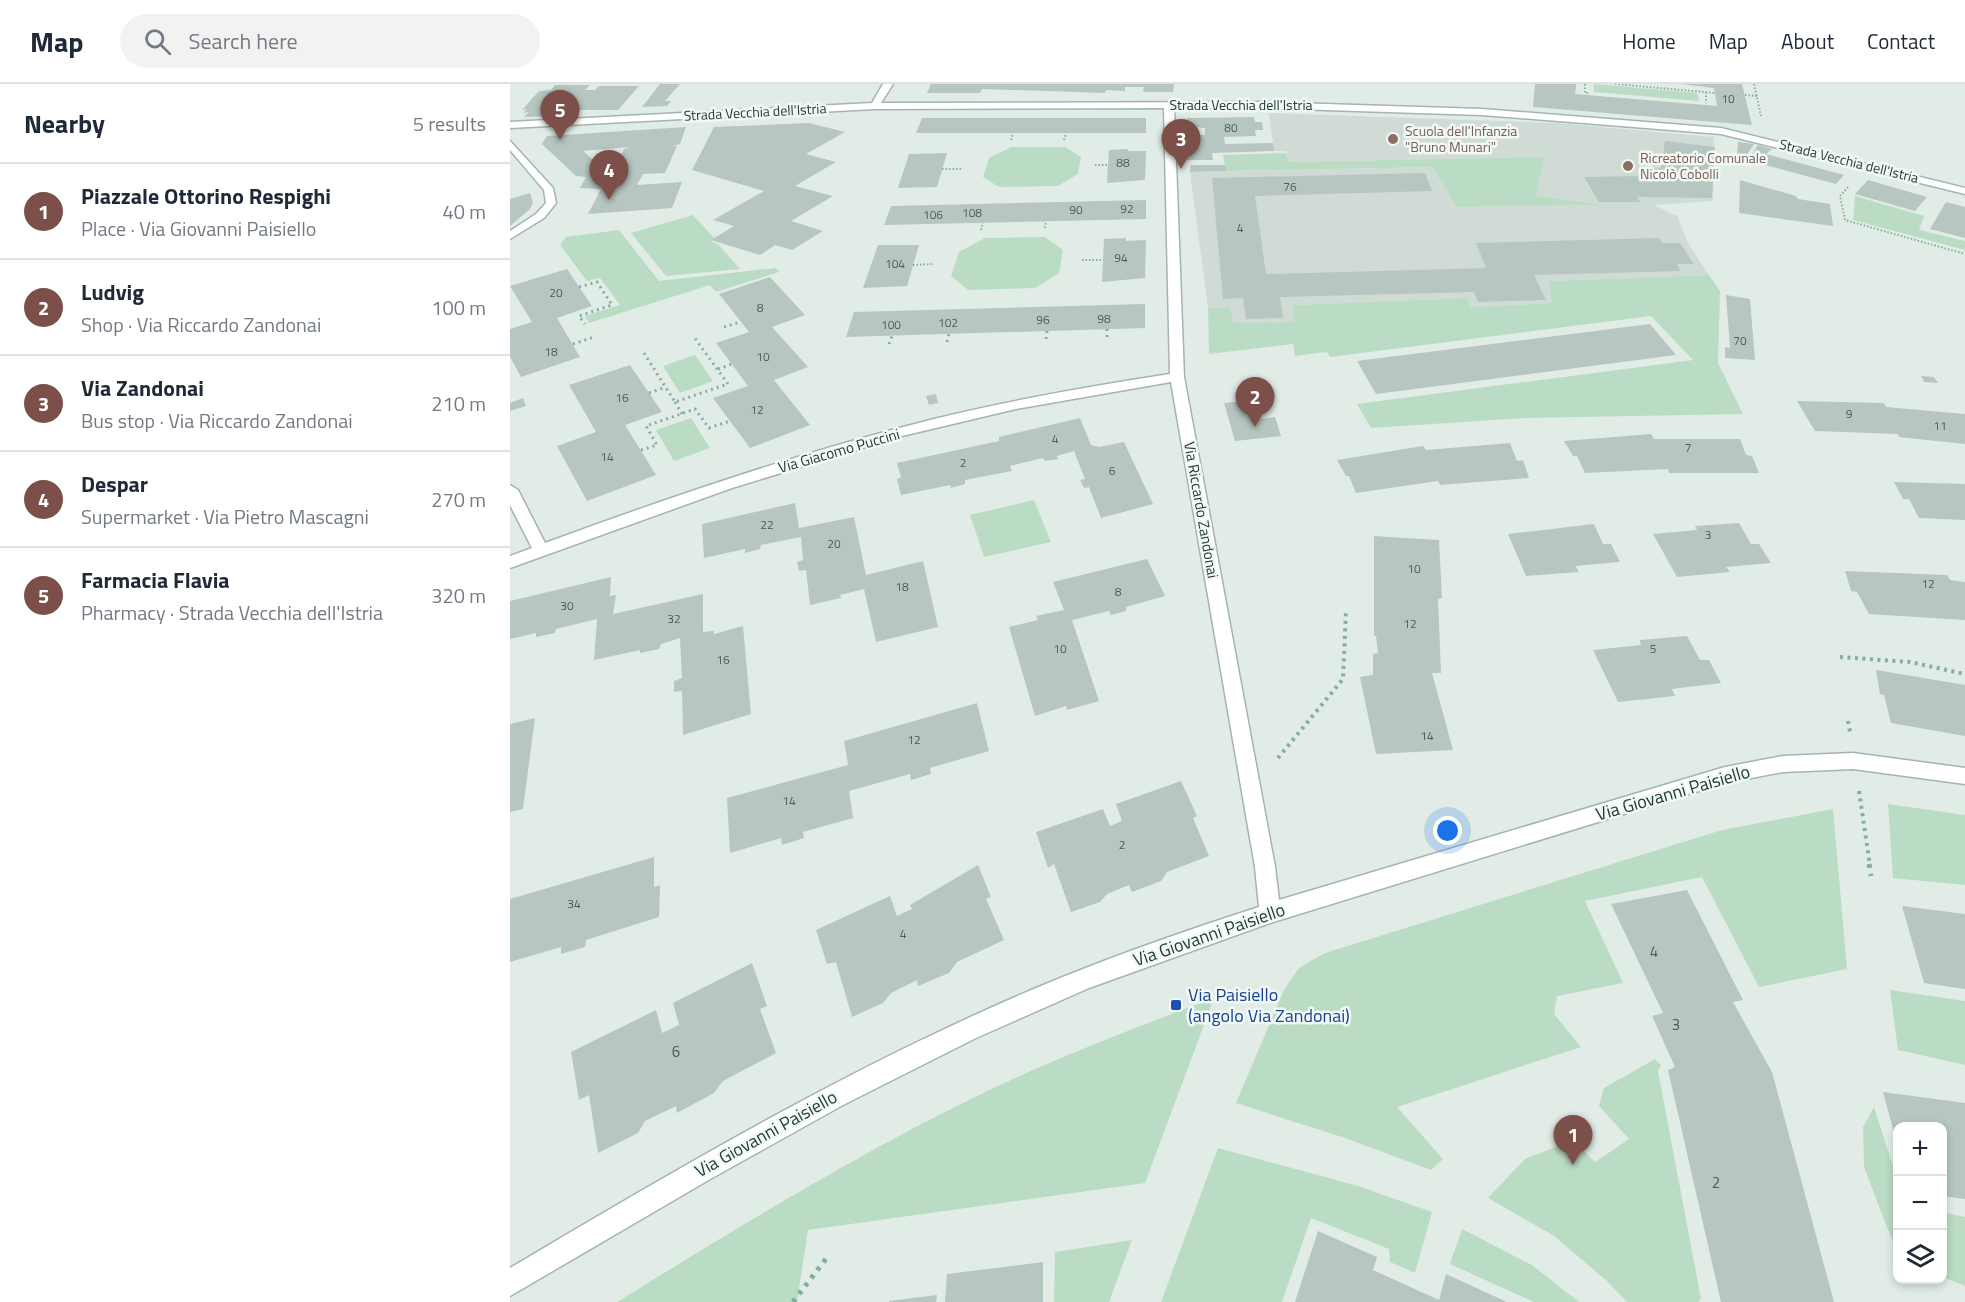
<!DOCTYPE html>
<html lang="en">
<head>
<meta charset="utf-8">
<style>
  :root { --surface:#fff; --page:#f2f2f3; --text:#1f2937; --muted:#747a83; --line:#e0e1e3; --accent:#7c5048 }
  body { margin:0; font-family:"Titillium Web",sans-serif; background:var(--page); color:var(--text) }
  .controls { position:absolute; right:18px; bottom:18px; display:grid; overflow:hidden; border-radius:12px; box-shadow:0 3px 9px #0003 }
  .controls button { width:54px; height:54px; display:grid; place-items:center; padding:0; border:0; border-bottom:2px solid var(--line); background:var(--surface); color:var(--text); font:30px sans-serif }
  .you { position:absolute; left:938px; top:747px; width:21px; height:21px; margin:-15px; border:4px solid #fff; border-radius:50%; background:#1a73e8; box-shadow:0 0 0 9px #1a73e833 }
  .badge { display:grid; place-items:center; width:39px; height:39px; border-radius:50%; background:var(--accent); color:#fff; font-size:20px; font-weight:700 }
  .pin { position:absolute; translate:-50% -50px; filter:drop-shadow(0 2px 3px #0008) }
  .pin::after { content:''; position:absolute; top:32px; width:21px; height:18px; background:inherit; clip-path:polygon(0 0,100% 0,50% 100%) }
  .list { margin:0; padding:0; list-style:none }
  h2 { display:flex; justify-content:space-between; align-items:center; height:78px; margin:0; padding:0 24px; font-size:26px }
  h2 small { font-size:20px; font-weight:400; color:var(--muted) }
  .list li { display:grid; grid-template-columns:39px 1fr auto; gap:18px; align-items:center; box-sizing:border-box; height:96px; padding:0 24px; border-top:2px solid var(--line) }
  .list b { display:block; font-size:22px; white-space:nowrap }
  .list p { margin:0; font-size:20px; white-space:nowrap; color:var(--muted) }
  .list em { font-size:20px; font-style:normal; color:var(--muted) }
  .icon { flex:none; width:33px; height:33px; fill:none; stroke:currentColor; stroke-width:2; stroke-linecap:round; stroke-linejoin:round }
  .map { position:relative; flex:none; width:1455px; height:1218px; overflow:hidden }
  header { display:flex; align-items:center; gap:36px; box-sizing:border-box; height:84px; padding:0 30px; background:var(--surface); border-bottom:2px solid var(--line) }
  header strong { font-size:28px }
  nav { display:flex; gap:33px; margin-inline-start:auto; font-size:21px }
  .search { width:420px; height:54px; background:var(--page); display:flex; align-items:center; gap:15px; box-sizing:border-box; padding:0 21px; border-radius:33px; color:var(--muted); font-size:22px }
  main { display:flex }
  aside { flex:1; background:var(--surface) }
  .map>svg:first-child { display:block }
</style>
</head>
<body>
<header>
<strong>Map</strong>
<div class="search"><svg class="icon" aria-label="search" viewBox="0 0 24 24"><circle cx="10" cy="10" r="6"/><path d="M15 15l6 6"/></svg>Search here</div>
<nav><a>Home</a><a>Map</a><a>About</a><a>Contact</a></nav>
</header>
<main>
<aside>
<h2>Nearby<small>5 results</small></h2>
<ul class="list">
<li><span class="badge">1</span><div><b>Piazzale Ottorino Respighi</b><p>Place · Via Giovanni Paisiello</p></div><em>40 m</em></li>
<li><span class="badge">2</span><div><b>Ludvig</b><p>Shop · Via Riccardo Zandonai</p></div><em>100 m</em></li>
<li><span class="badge">3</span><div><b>Via Zandonai</b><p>Bus stop · Via Riccardo Zandonai</p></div><em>210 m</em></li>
<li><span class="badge">4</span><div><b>Despar</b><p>Supermarket · Via Pietro Mascagni</p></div><em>270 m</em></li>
<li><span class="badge">5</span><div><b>Farmacia Flavia</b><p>Pharmacy · Strada Vecchia dell'Istria</p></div><em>320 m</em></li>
</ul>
</aside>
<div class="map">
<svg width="1455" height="1218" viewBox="0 0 1455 1218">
  <rect width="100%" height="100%" fill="#e2ece7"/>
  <path fill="#d0dbd6" d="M759,29L1046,39L1204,53L1203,117L1144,121L1167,132L1179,161L1199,191L1039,197L1043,219L961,223L958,214L783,221L786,238L722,239L719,223L698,224L680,88L923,83L947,123L1087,121L1024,112L1035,73L779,78L776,67H764Z"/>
  <g fill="#bbdcc4">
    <path d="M1084,0L1187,9L1189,17L1084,8Z"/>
    <path d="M501,63H555L571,73L568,90L548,102L489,103L473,93L479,74Z"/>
    <path d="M776,69L779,78L1035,73L1025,112L1093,121L947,123L922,83L716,87L713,71Z"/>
    <path d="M1345,112L1414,132L1409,146L1455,157V166L1343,136Z"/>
    <path d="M183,131L204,154L201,157L208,160L230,185L156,192L121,149Z"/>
    <path d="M109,146L149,197L266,184L269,188L206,208L200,201L79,239L75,232L110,221L90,194L77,197L50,161L56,153Z"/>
    <path d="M535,153L553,166L549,189L525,204L458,206L441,192L449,168L475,154Z"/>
    <path d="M1199,191L1210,207L1208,279L1233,330L1015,334L861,344L847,320L1183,276L1141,232L820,273L817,268L785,272L783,260L699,270L698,224L720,223L723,239L785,238L782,221L958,214L961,223L1042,219L1039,197Z"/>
    <path d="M185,271L203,297L170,309L153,282Z"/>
    <path d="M181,334L200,364L164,377L146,346Z"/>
    <path d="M524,416L541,458L474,473L460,431Z"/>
    <path d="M1378,720L1455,731V801L1383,794Z"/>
    <path d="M1323,725L1337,885L1249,903L1192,793L1075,817L1113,899L1047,912L1044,930L1071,963L887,1023L933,1075L921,1086L835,1054L726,1019L774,906L789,884L815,869L1212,746Z"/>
    <path d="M1380,906L1455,917V981L1388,966Z"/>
    <path d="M704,914L635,1099L298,1146L287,1218H107C225,1145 344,1072 469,1011C545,974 624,944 704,914Z"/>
    <path d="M1145,975L1151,981L1148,987L1191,1215L1188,1218H1117L1096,1196L1044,1152L978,1114L1015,1075L1063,1056L1085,1078L1119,1055L1089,1022L1094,1004Z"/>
    <path d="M1364,1023L1387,1095V1169L1354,1083L1353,1043Z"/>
    <path d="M708,1064L848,1102L922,1128L905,1189L880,1178L879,1165L801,1134L772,1218H651Z"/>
    <path d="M1432,1128L1455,1133V1202L1433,1193Z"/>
    <path d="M952,1145L1022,1181L1069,1218H1024L940,1180Z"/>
    <path d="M622,1156L599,1218H544L545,1168Z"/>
  </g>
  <g fill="#b7c6c0" fill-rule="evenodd">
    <path d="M150,0H170L155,17H161L157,22L132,23Z"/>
    <path d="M421,0H664L663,8H633L634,3H615V7L596,6L595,9L472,5L470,9H417Z"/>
    <path d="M1025,0H1066L1065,10L1207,22L1204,4L1171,0H1232L1242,41L1023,23Z"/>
    <path d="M45,1H80L75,6H85L89,2H129L108,26H58L51,32L14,33L19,28L13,29L17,25L12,26L29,7L41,6Z"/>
    <path d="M744,33L745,38H752L753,46H745L746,52L714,53L715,60L763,59L764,67L702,69L703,76H677L678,51H695V44L677,42V34Z"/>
    <path d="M412,34H636V49H406Z"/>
    <path d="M299,39L335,48L296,70L326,78L285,102L323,112L281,137L313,147L282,166L265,161L250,171L201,156L224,142L203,136L254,107L182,86L204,43Z"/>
    <path d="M176,43L170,60L162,62H167L155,89L133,90L127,101L172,98L162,124L78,130L91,105L70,104L76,93L66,92L32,60L37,52ZM119,63L114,65L104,85L87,86L90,82L73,67Z"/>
    <path d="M1155,57L1205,63L1202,114L1127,113L1130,118H1089L1074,93L1135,92L1136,86L1151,84Z"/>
    <path d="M1228,58L1244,60L1236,72L1227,71Z"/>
    <path d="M1248,61L1262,65L1256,70L1334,91L1326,100L1248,79L1252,74L1241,72Z"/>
    <path d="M618,65V67H636L635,96L597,99L599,66Z"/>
    <path d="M437,69L427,103L388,104L399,70Z"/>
    <path d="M680,81H715L716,87L680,88Z"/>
    <path d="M915,89L922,107L745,112L756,190L976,184L966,159L1149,154L1153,159H1170L1184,180H1167L1170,187L1024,191L1036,216L968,218L964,208L770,213L773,234L736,235L733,214L713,215L702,94Z"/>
    <path d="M1230,96L1286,112L1288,115L1320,120L1323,142L1229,129Z"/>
    <path d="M1358,96L1417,113L1405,127L1345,110Z"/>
    <path d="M20,109L23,118L20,125L0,142V115Z"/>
    <path d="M636,116V135L374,141L381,122Z"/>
    <path d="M1436,118L1455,123V154L1420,145Z"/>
    <path d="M616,154V157L636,156L635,194L592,198L594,155Z"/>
    <path d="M368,161H409L397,202L353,204Z"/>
    <path d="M57,185L82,222L47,234L70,273L11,293L0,273V245L22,238L0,202Z"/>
    <path d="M260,193L295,231L262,243L298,283L264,296L300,341L240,364L203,314L238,302L206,259L239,248L209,210Z"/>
    <path d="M1216,211L1240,215L1245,276L1215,274V263L1220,264Z"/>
    <path d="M635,220V244L336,253L344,228Z"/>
    <path d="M1140,240L1166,271L866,310L847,277Z"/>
    <path d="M120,281L152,328L115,341L146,391L77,417L47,362L86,348L59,301Z"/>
    <path d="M1411,292L1424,293L1428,299L1414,298Z"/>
    <path d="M426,310L428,319L419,321L416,312Z"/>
    <path d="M13,314L16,322L0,327V319Z"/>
    <path d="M744,316L750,335L765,333L771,352L725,357L714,319Z"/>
    <path d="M1287,317L1374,319L1376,323L1455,330V360L1389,353L1388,350L1305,347Z"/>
    <path d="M570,334L581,361L589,363L614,358L643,420L591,434L579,403L574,404L570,396L575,395L564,367L547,372L548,375L535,377L533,374L500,382L502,387L455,396V400L441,404L440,401L391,411L387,395L391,393L387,379L489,357V353Z"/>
    <path d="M1141,350L1144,355H1230L1236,371L1242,372L1249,389H1159L1158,385L1075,389L1067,372H1063L1054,357Z"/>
    <path d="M1000,359L1007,377L1013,376L1019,394L930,401L928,397L846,409L839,392H836L827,376L913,362L916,366Z"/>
    <path d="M1384,398L1455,400V436L1409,434L1399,415H1393Z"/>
    <path d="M285,419L289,444L344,433L356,491L413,477L428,543L366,558L354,505L330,511L331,514L300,521L296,486L289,487L287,478L293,476L291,453L251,461L250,465L235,469V465L194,474L192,440Z"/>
    <path d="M1229,439L1241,460H1249L1261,479L1216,483L1220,488L1167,493L1143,450L1187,446L1185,442Z"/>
    <path d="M1084,440L1093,460H1101L1110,478L1065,482L1069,488L1016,492L998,450Z"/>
    <path d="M864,452L929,456L932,514L928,515L931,589H922L943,666L866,670L850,593L863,591V570L868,569L866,552H864Z"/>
    <path d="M637,475L655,512L616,523V527L601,531L599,527L562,536L589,617L557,626L556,622L525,632L499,543L528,536L526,532L554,526L543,498Z"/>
    <path d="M1335,487L1437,491L1440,496L1455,498V536L1359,530L1347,508L1341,507Z"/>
    <path d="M101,493L100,512L106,511L103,530L193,510V548L204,547V550L233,542L241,630L173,651L172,607L164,608V597L172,594L170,554L151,560L149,565L130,569V566L84,576L87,535L46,545L45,549L26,553V549L0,555V517Z"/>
    <path d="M1177,552L1190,576H1199L1211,599L1162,605L1165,612L1108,618L1083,566L1131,561L1130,556Z"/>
    <path d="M1366,586L1455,601V652L1381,639L1374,611L1370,610Z"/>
    <path d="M467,619L479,667L420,684L421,690L401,696L400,690L339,707L343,734L293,748L294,754L272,761L271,754L220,769L217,714L338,681L334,657Z"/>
    <path d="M25,634L13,725L0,728V640Z"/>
    <path d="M671,697L687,732L683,734L699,772L657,788L651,797L622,808L619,801L597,810L590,818L561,828L544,780L538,784L526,748L593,725L600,742L612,737L606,720Z"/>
    <path d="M144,773V803L150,801L149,833L76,856L75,863L51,870V863L0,878V815Z"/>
    <path d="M468,781L481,813L476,815L494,856L447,878L439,889L408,902L407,896L381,909L373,919L342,933L326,878L317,880L306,846L380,812L387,832L402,825L400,821Z"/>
    <path d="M1177,806L1233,916L1223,918L1262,988L1324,1218H1211L1158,986L1165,983L1142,932L1153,929L1101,820Z"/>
    <path d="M1392,822L1455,830V905L1414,899Z"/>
    <path d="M242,879L257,922L250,925L266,969L213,997L204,1009L167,1029L166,1022L135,1037L128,1049L88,1069L79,1011L69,1016L61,968L146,926L152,949L169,941L163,919Z"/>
    <path d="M1373,1008L1455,1019V1115L1432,1112V1042H1388L1387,1060Z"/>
    <path d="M808,1147L867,1173L863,1186L929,1216L936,1190L997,1218H785Z"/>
    <path d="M533,1178V1218H435L437,1190Z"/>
    <path d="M427,1211L426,1218H379V1217Z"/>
  </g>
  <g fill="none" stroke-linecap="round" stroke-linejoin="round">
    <g stroke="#a5b4ae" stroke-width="3">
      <g id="street">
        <path d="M373,0H383L371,19L750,18L972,25L1211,44L1455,104V110L1211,50L972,31L750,24H664L674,293L765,783L769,816L1215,683L1273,672L1343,669L1455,684V700L1343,685L1273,688L1215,699L760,839L579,904L466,954L333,1021L202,1094L0,1212V1184C168,1084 339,984 519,907C594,875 671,848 749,823L745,783L661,298L506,325L392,352L222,404L0,484V472L22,464L0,421V401L8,406L35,459C163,412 292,368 424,335C502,316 581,302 660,290L654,24L365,25L0,44V38L362,19Z"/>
        <path d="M0,57L43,104L46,119L34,134L0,155V147L26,130L36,119L34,106L0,66Z"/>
      </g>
    </g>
    <g stroke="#83aea0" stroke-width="2" stroke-dasharray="1.5 2" stroke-linecap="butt">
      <path d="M1075,0V9H1078"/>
      <path d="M1105,0L1205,9"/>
      <path d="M1244,0L1251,32"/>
      <path d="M1196,8V19"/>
      <path d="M1235,11L1247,12"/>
      <path d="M501,56L503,49"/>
      <path d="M554,56L556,49"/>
      <path d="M585,81H599"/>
      <path d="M432,85H453"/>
      <path d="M1338,103L1330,112L1335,136L1455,170"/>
      <path d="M535,144L536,137"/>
      <path d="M471,146L473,139"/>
      <path d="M572,176H593"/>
      <path d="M403,181L423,180"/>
    </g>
    <g stroke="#83aea0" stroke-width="3" stroke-dasharray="2 4" stroke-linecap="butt">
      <path d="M69,203L87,198L102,221L69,232L75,240"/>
      <path d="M214,243L230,238"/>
      <path d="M597,245V253"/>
      <path d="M536,255L537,247"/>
      <path d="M437,258L439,250"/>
      <path d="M63,260L84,253"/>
      <path d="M379,260L382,252"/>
      <path d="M134,269L165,318L218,300L184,253"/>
      <path d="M208,285L222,280"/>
      <path d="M139,309L156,303"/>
      <path d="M165,318L172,330"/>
      <path d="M131,366L147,361L136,342L185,325L199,344L220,337"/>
    </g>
    <g stroke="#83aea0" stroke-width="4" stroke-dasharray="3 4.5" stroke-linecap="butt">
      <path d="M1330,573L1400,578L1455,590"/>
      <path d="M1338,637L1340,648"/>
      <path d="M768,674L833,595L836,527"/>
      <path d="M1349,707L1360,782"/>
    </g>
    <g stroke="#83aea0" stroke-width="5" stroke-dasharray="4 6" stroke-linecap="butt">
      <path d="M1359,780L1361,792"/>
      <path d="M283,1218L318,1172"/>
    </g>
    <use href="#street" fill="#fff" fill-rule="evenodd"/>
  </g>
  <g fill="#8d6e63" stroke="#f2f8f5" stroke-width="2">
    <circle cx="883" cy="55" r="6"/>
    <circle cx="1118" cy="82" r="6"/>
  </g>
  <rect fill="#1a4fb4" stroke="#f2f8f5" stroke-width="2" x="660" y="915" width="12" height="12" rx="3"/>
  <g text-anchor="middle" stroke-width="5" stroke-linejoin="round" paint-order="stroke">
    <g font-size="12" fill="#475e58">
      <text x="1218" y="19">10</text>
      <text x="721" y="48">80</text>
      <text x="613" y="83">88</text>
      <text x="780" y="107">76</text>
      <text x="617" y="129">92</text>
      <text x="566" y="130">90</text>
      <text x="462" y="133">108</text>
      <text x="423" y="135">106</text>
      <text x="730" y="148">4</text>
      <text x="611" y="178">94</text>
      <text x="385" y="184">104</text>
      <text x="46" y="213">20</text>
      <text x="250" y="228">8</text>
      <text x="594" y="239">98</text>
      <text x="533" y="240">96</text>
      <text x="438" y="243">102</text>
      <text x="381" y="245">100</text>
      <text x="1230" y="261">70</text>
      <text x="41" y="272">18</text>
      <text x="253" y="277">10</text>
      <text x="112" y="318">16</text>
      <text x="247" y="330">12</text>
      <text x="1339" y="334">9</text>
      <text x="1430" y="346">11</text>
      <text x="545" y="359">4</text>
      <text x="1178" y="368">7</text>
      <text x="97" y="377">14</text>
      <text x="453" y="383">2</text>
      <text x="602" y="391">6</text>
      <text x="257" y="445">22</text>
      <text x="1198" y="455">3</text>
      <text x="324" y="464">20</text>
      <text x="904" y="489">10</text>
      <text x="1418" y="504">12</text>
      <text x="392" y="507">18</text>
      <text x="608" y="512">8</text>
      <text x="57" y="526">30</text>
      <text x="164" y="539">32</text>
      <text x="900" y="544">12</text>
      <text x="550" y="569">10</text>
      <text x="1143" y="569">5</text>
      <text x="213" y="580">16</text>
      <text x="917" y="656">14</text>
      <text x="404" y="660">12</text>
      <text x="279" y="721">14</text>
      <text x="612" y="765">2</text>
      <text x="64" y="824">34</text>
      <text x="393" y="854">4</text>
    </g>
    <g font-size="14" fill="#223c35" stroke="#f2f8f5">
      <text x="731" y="26">Strada Vecchia dell'Istria</text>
      <text transform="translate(245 28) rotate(-3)" y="5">Strada Vecchia dell'Istria</text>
      <text transform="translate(1339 77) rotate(14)" y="5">Strada Vecchia dell'Istria</text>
    </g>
    <g font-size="14" fill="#785e54" stroke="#f2f8f5" text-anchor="start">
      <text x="895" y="52">Scuola dell'Infanzia<tspan x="895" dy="16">"Bruno Munari"</tspan></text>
      <text x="1130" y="79">Ricreatorio Comunale<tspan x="1130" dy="16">Nicolò Cobolli</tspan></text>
    </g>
    <g font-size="15" fill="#223c35" stroke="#f2f8f5">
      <text transform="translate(329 367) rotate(-16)" y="5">Via Giacomo Puccini</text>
      <text transform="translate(691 426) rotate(80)" y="5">Via Riccardo Zandonai</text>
    </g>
    <g font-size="15" fill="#475e58">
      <text x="1144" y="873">4</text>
      <text x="1166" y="946">3</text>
      <text x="166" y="973">6</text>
      <text x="1206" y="1104">2</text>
    </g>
    <g font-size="18" fill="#223c35" stroke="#f2f8f5">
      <text transform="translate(1163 709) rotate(-16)" y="6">Via Giovanni Paisiello</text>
      <text transform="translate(699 851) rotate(-19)" y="6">Via Giovanni Paisiello</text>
      <text transform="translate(256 1050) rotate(-29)" y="6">Via Giovanni Paisiello</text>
    </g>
    <g font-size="18" fill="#164399" stroke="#f2f8f5" text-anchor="start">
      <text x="678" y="917">Via Paisiello<tspan x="678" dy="21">(angolo Via Zandonai)</tspan></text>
    </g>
  </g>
</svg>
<div class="controls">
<button>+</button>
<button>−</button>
<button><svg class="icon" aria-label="layers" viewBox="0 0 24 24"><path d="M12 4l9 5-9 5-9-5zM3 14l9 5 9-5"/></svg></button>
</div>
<div class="you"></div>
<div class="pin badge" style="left:1063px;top:1081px">1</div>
<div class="pin badge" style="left:745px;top:343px">2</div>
<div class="pin badge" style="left:671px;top:85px">3</div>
<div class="pin badge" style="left:99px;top:116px">4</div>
<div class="pin badge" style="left:50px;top:56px">5</div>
</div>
</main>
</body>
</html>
